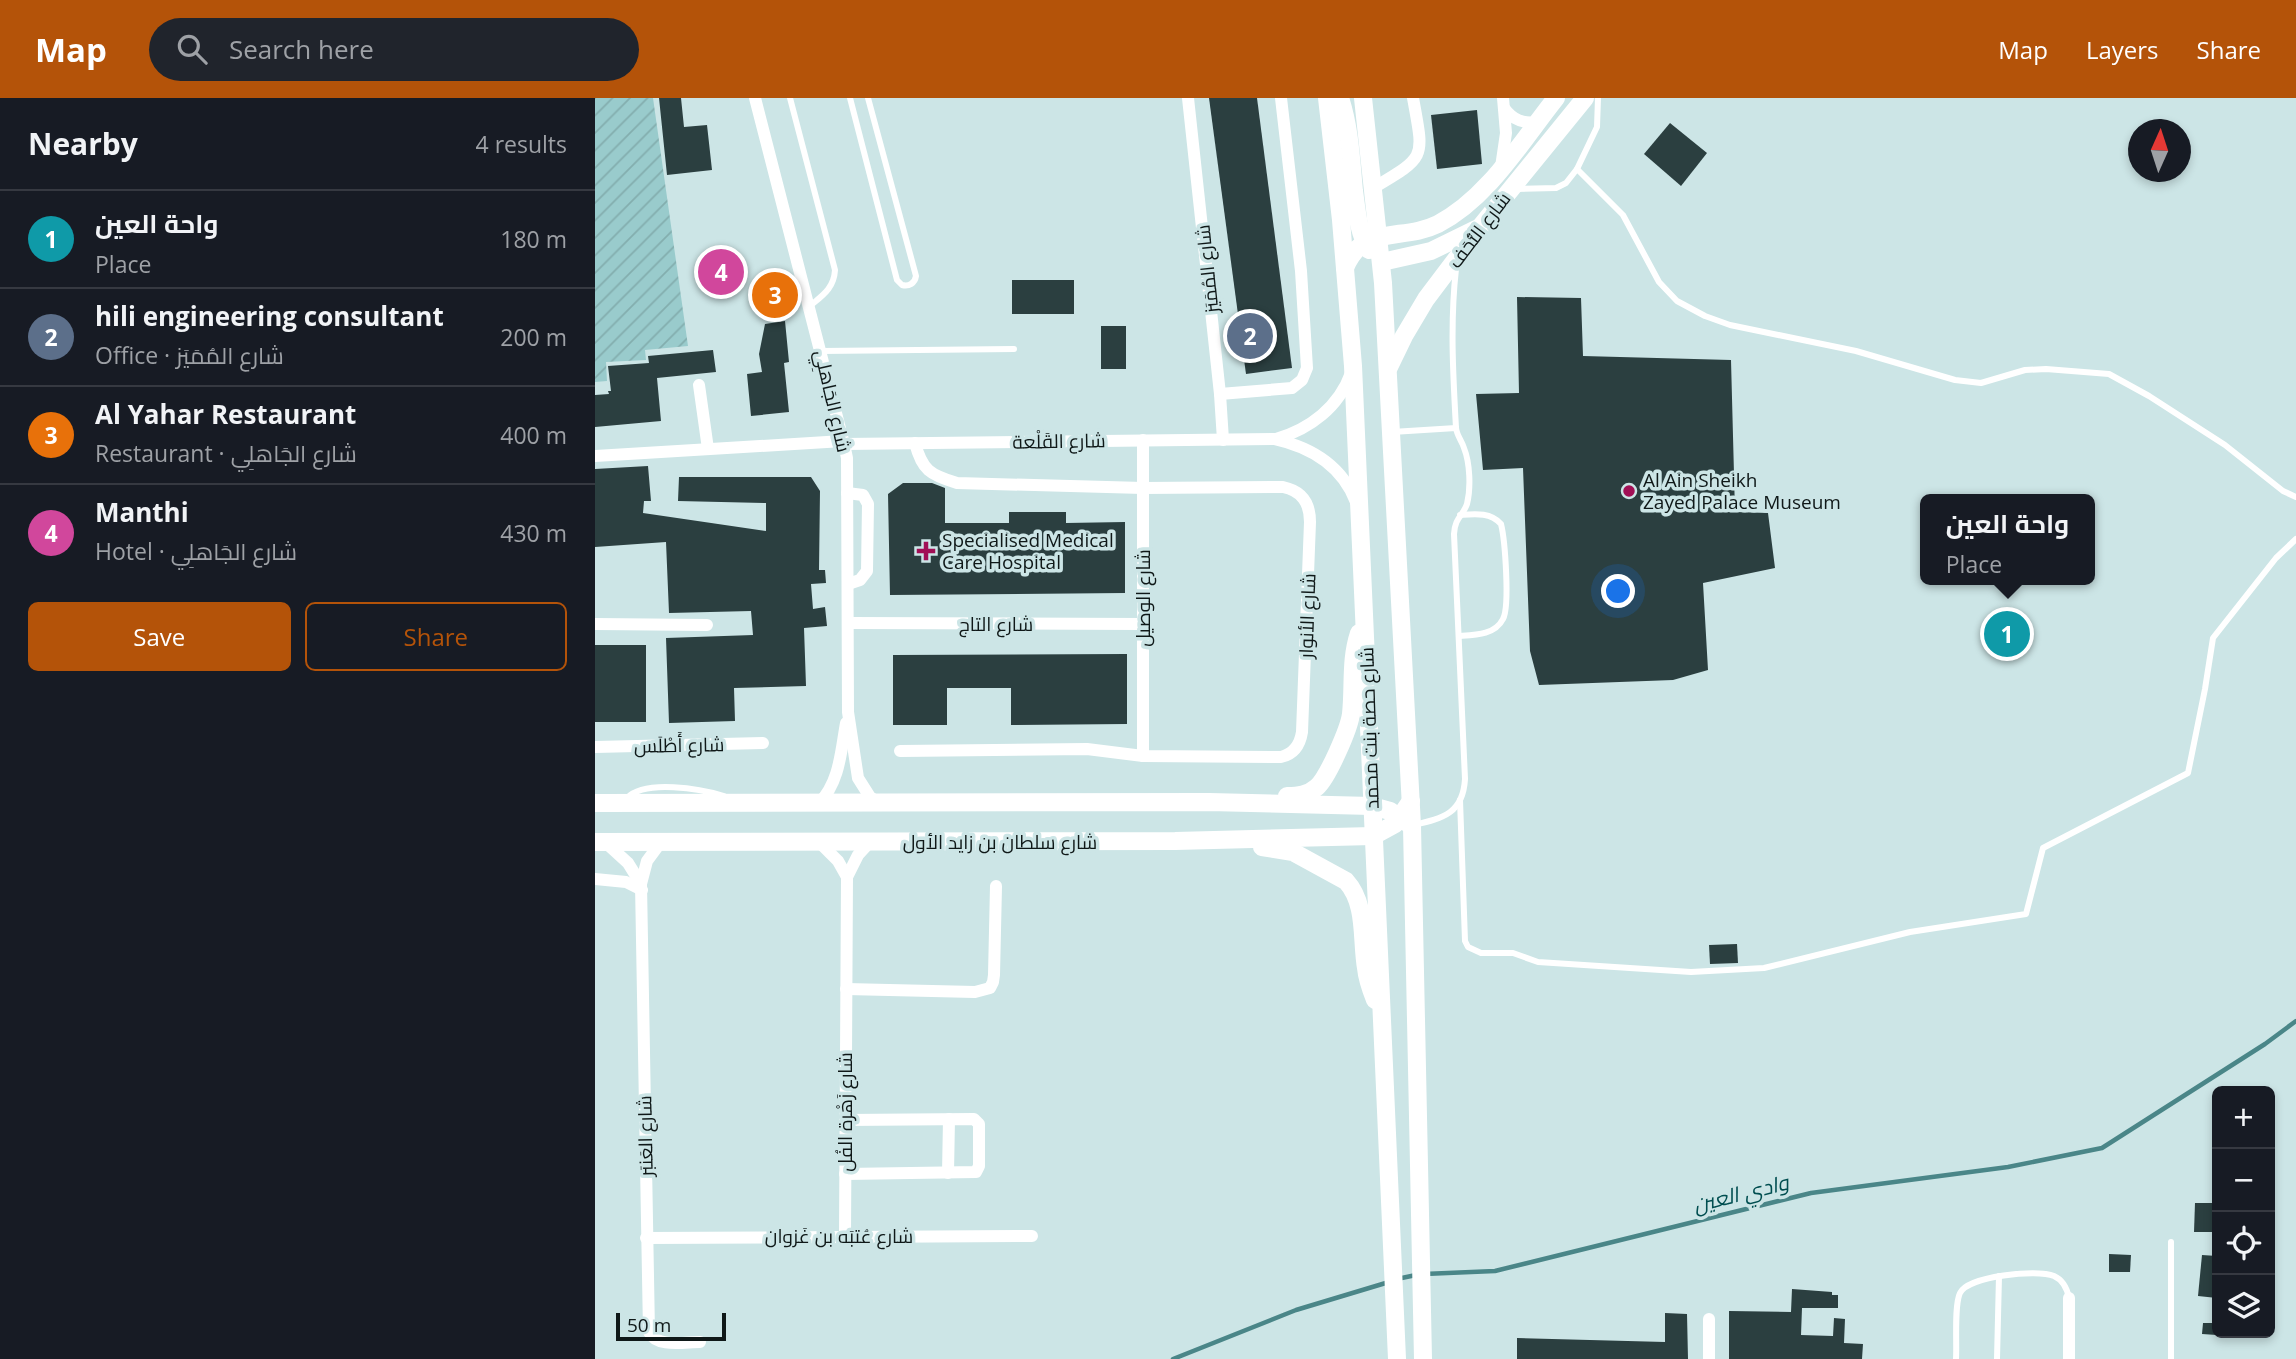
<!DOCTYPE html>
<html lang="en">
<head>
<meta charset="utf-8">
<style>
  :root { --surface:#171b24; --page:#20242c; --text:#f1f3f6; --muted:#9ea1a6; --line:#363941; --accent:#b45309 }
  body { margin:0; font-family:"Open Sans",Cairo,sans-serif; background:var(--page); color:var(--text) }
  .controls { position:absolute; right:21px; bottom:21px; display:grid; overflow:hidden; border-radius:10px; box-shadow:0 4px 10px #0003 }
  .controls button { width:63px; height:63px; display:grid; place-items:center; padding:0; border:0; border-bottom:2px solid var(--line); background:var(--surface); color:var(--text); font:35px sans-serif }
  .compass { position:absolute; left:1533px; top:21px; width:63px; height:63px; border-radius:50%; background:var(--surface); box-shadow:0 4px 10px #0003; rotate:3deg }
  .scale { position:absolute; left:21px; bottom:18px; width:110px; box-sizing:border-box; padding-left:7px; border:4px solid #0f1818; border-top:0; font-size:19px; line-height:24px; white-space:nowrap; color:#0f1818; -webkit-text-stroke:5px #cce5e6; paint-order:stroke }
  .you { position:absolute; left:1024px; top:494px; width:24px; height:24px; margin:-18px; border:5px solid #fff; border-radius:50%; background:#1a73e8; box-shadow:0 0 0 10px #1a73e833 }
  .badge { display:grid; place-items:center; width:46px; height:46px; border-radius:50%; background:var(--accent); color:#fff; font-size:23px; font-weight:700 }
  .pin { position:absolute; translate:-50% -50%; border:4px solid #fff; box-shadow:0 2px 7px #0006 }
  .popup { position:absolute; left:1325px; top:396px; width:175px; height:91px; box-sizing:border-box; display:grid; place-content:center; border-radius:10px; background:var(--surface); filter:drop-shadow(0 2px 5px #0005); font-size:23px; white-space:nowrap; color:var(--muted) }
  .popup b { font-size:26px; color:var(--text) }
  .popup::after { content:''; position:absolute; left:50%; top:100%; margin-left:-14px; border:14px solid transparent; border-top-color:var(--surface) }
  .list { margin:0; padding:0; list-style:none }
  h2 { display:flex; justify-content:space-between; align-items:center; height:91px; margin:0; padding:0 28px; font-size:30px }
  h2 small { font-size:23px; font-weight:400; color:var(--muted) }
  .list li { display:grid; grid-template-columns:46px 1fr auto; gap:21px; align-items:center; box-sizing:border-box; height:98px; padding:0 28px; border-top:2px solid var(--line) }
  .list b { display:block; font-size:26px; white-space:nowrap }
  .list p { margin:0; font-size:23px; white-space:nowrap; color:var(--muted) }
  .list em { font-size:23px; font-style:normal; color:var(--muted) }
  .actions { display:flex; gap:14px; padding:21px 28px }
  .actions a { flex:1; padding:16px 0; border:2px solid var(--accent); border-radius:10px; text-align:center; font-size:24px; color:var(--accent) }
  .actions .main { background:var(--accent); color:#fff }
  .icon { flex:none; width:38px; height:38px; fill:none; stroke:currentColor; stroke-width:2; stroke-linecap:round; stroke-linejoin:round }
  .map { position:relative; flex:none; width:1701px; height:1261px; overflow:hidden }
  header { display:flex; align-items:center; gap:42px; box-sizing:border-box; height:98px; padding:0 35px; background:var(--accent); color:#fff }
  header strong { font-size:33px }
  nav { display:flex; gap:38px; margin-inline-start:auto; font-size:24px }
  .search { width:490px; height:63px; background:var(--page); display:flex; align-items:center; gap:18px; box-sizing:border-box; padding:0 24px; border-radius:38px; color:var(--muted); font-size:26px }
  main { display:flex }
  aside { flex:1; background:var(--surface) }
  .map>svg:first-child { display:block }
</style>
</head>
<body>
<header>
<strong>Map</strong>
<div class="search"><svg class="icon" aria-label="search" viewBox="0 0 24 24"><circle cx="10" cy="10" r="6"/><path d="M15 15l6 6"/></svg>Search here</div>
<nav><a>Map</a><a>Layers</a><a>Share</a></nav>
</header>
<main>
<aside>
<h2>Nearby<small>4 results</small></h2>
<ul class="list">
<li><span class="badge" style="background:#0f9aa8">1</span><div><b>واحة العين</b><p>Place</p></div><em>180 m</em></li>
<li><span class="badge" style="background:#5c6f8a">2</span><div><b>hili engineering consultant</b><p>Office · شارع المُمَيَز</p></div><em>200 m</em></li>
<li><span class="badge" style="background:#e8710a">3</span><div><b>Al Yahar Restaurant</b><p>Restaurant · شارع الجَاهلِي</p></div><em>400 m</em></li>
<li><span class="badge" style="background:#d1479c">4</span><div><b>Manthi</b><p>Hotel · شارع الجَاهلِي</p></div><em>430 m</em></li>
</ul>
<div class="actions"><a class="main">Save</a><a>Share</a></div>
</aside>
<div class="map">
<svg width="1701" height="1261" viewBox="0 0 1701 1261">
  <defs>
    <pattern id="garden-furrows" width="10" height="10" patternUnits="userSpaceOnUse" patternTransform="scale(1.75)"><rect width="10" height="10" fill="#99cbcc"/><path d="M-1 1l2-2M0 10L10 0M9 11l2-2" fill="none" stroke="#83aeae"/></pattern>
  </defs>
  <rect width="100%" height="100%" fill="#cce5e6"/>
  <path fill="url(#garden-furrows)" d="M0,0H58L93,248L50,252L51,262L11,264L12,283L0,284Z"/>
  <g fill="none" stroke-linecap="round" stroke-linejoin="round">
    <g stroke="#4a8688" stroke-width="4.5">
      <path d="M829,1176L900,1173L1216,1095L1413,1069L1507,1050L1670,946L1701,923"/>
      <path d="M802,1181L821,1177"/>
      <path d="M578,1261L701,1212L794,1184"/>
    </g>
  </g>
  <g fill="#2b3f40">
    <path d="M64,0H86L89,29L112,27L117,72L72,77Z"/>
    <path d="M614,0H662L697,270L651,276Z"/>
    <path d="M882,12L887,66L842,71L836,17Z"/>
    <path d="M1075,25L1112,55L1086,88L1049,56Z"/>
    <rect x="417" y="182" width="62" height="34"/>
    <path d="M922,199L986,200L988,258L1136,262L1140,414L1173,415L1180,470L1108,485L1113,572L1078,582L944,587L935,553L928,370L888,372L881,296L924,295Z"/>
    <path d="M190,223L194,264L189,265L194,314L156,318L152,276L167,274L164,256L170,226Z"/>
    <rect x="506" y="228" width="25" height="43"/>
    <path d="M118,252L121,274L62,280L66,323L0,329V297L14,296L13,293H16L13,268L54,265L53,258Z"/>
    <path d="M53,368L56,403H49L48,415L171,433V405L83,403L84,379H216L225,393L224,472H230L231,485L216,486L218,511L230,509L232,528L209,530L211,588L139,590L140,623L74,625L71,540L158,537L156,513L74,515L71,444L0,449V371Z"/>
    <path d="M308,385H337L350,390V425H414V414H471V425L530,424V495L295,497L293,396Z"/>
    <rect x="0" y="547" width="51" height="77"/>
    <path d="M532,556V626L416,627V590H352V627H298V557Z"/>
    <path d="M1142,846L1143,865L1115,866L1114,847Z"/>
    <path d="M1600,1105H1622V1134H1599Z"/>
    <path d="M1514,1156L1536,1157L1535,1174H1514Z"/>
    <path d="M1607,1157L1622,1158V1200L1603,1198Z"/>
    <path d="M1197,1191L1237,1194V1197H1243V1210H1207L1206,1237L1238,1238L1239,1220L1250,1221L1249,1245L1268,1246L1267,1261H1134V1213L1196,1214Z"/>
    <path d="M1070,1215L1092,1216L1093,1261H922V1240L1070,1244Z"/>
    <path d="M1608,1225H1622V1237L1607,1236Z"/>
  </g>
  <g fill="none" stroke-linecap="round" stroke-linejoin="round">
    <g stroke="#fff" stroke-width="6">
      <path d="M195,0L240,172C239,190 228,197 215,208"/>
      <path d="M255,0L302,182L307,187C314,189 320,185 321,178L273,0"/>
      <path d="M982,71L1028,117L1064,184L1082,203L1110,218L1135,227L1261,253L1360,282L1386,285L1430,272L1451,271L1514,276L1554,298L1630,347L1688,393L1701,399"/>
      <path d="M921,91L961,90L971,85L982,71L1002,29L1003,0"/>
      <path d="M226,253L419,251"/>
      <path d="M797,334L861,330"/>
      <path d="M864,538C880,537 900,537 908,521C915,508 910,442 906,426C895,414 880,416 865,417"/>
      <path d="M32,700C50,681 106,691 129,698"/>
      <path d="M865,702L870,843L873,849L886,855H918L943,864L1096,874L1169,870L1315,834L1431,816L1448,750L1593,675L1610,591L1618,540L1681,460L1701,441"/>
      <path d="M819,727C849,720 868,715 870,681L859,436C860,419 868,418 872,406C876,390 875,365 869,350C867,343 862,338 861,330C858,276 855,224 861,171"/>
      <path d="M1576,1144V1261"/>
      <path d="M1361,1261C1362,1246 1359,1207 1365,1195C1373,1178 1442,1171 1459,1178C1468,1182 1472,1190 1474,1200"/>
      <path d="M1402,1261L1404,1178"/>
    </g>
    <g stroke="#fff" stroke-width="12">
      <path d="M160,0L249,346L252,360L253,614L263,680L275,699L284,705"/>
      <path d="M593,0L625,296L628,342"/>
      <path d="M909,10C918,22 928,26 942,24"/>
      <path d="M906,69L911,35L908,0"/>
      <path d="M778,90C832,58 829,61 818,0"/>
      <path d="M104,287L113,351"/>
      <path d="M625,296L697,290L707,282L712,270L706,173L686,0"/>
      <path d="M681,341C715,331 744,309 756,275"/>
      <path d="M249,346L679,341C716,349 747,368 761,404"/>
      <path d="M0,358L248,343"/>
      <path d="M252,395L268,397L273,406L272,473L265,482L253,486"/>
      <path d="M254,525L548,526"/>
      <path d="M0,526L112,527"/>
      <path d="M0,649L168,645"/>
      <path d="M305,653L492,651L548,658L686,659C699,656 705,647 707,634L715,424C715,405 707,393 688,389L548,390L362,385C335,377 327,372 320,345"/>
      <path d="M548,658V342"/>
      <path d="M224,705C245,684 246,652 251,625"/>
      <path d="M10,744L33,765L46,786"/>
      <path d="M66,744L52,763L46,786L54,1234C62,1250 89,1244 105,1244"/>
      <path d="M224,744L243,763L252,779"/>
      <path d="M0,781L31,784L47,792"/>
      <path d="M251,891L380,894L395,890L398,884L399,877L401,788"/>
      <path d="M353,1075L354,1021"/>
      <path d="M250,1076L381,1074L384,1068V1026L379,1021L250,1022"/>
      <path d="M250,1138L252,779L263,757L274,745"/>
      <path d="M51,1140L437,1138"/>
      <path d="M1114,1261V1221"/>
      <path d="M1474,1261V1200"/>
    </g>
    <g stroke="#fff" stroke-width="18">
      <path d="M732,0L746,122L758,268L802,1261"/>
      <path d="M745,0C755,30 756,62 759,93C762,114 763,134 774,152"/>
      <path d="M768,0L788,185L817,728L828,1261"/>
      <path d="M787,164L836,153L881,131"/>
      <path d="M750,170C768,125 807,144 843,126C893,100 926,44 961,0"/>
      <path d="M794,269L809,238L831,201L886,128L990,0"/>
      <path d="M692,698C703,698 713,697 722,689C733,679 754,631 756,616C759,588 755,562 764,535"/>
      <path d="M0,705L614,704L777,708L795,713L814,726"/>
      <path d="M0,744L580,743L778,738L800,726L816,703"/>
      <path d="M667,749L698,754L751,783C772,806 766,841 771,870C772,881 776,892 780,902"/>
    </g>
  </g>
  <g fill="#a10f55" stroke="#cce5e6" stroke-width="2.5">
    <circle cx="1034" cy="393" r="7"/>
    <path d="M327.5 442.5h7v7h7v7h-7v7h-7v-7h-7v-7h7z"/>
  </g>
  <g text-anchor="middle" stroke-width="7" stroke-linejoin="round" paint-order="stroke">
    <g font-size="19" fill="#0f1818" stroke="#cce5e6">
      <text transform="translate(884 132) rotate(-53)" y="7">شارع التُّحَف</text>
      <text transform="translate(612 171) rotate(-96)" y="7">شارع المُمَيَز</text>
      <text transform="translate(238 303) rotate(77)" y="7">شارع الجَاهلِي</text>
      <text transform="translate(464 343) rotate(-1)" y="7">شارع القَلْعة</text>
      <text transform="translate(548 500) rotate(-90)" y="7">شارع الوصيل</text>
      <text transform="translate(712 518) rotate(-88)" y="7">شارع الأنوار</text>
      <text x="401" y="533">شارع التاج</text>
      <text transform="translate(774 630) rotate(-92)" y="7">شارع حصة بنت محمد</text>
      <text transform="translate(84 647) rotate(-1)" y="7">شارع أَطْلَس</text>
      <text x="405" y="751">شارع سلطان بن زايد الأول</text>
      <text transform="translate(250 1014) rotate(-90)" y="7">شارع زَهْرة الفُل</text>
      <text transform="translate(50 1038) rotate(-91)" y="7">شارع العَنبَر</text>
      <text x="244" y="1145">شارع عُتبَه بن غَزوان</text>
    </g>
    <g font-size="19" fill="#0f1818" stroke="#cce5e6" text-anchor="start">
      <text x="1048" y="389">Al Ain Sheikh<tspan x="1048" dy="22">Zayed Palace Museum</tspan></text>
      <text x="347" y="449">Specialised Medical<tspan x="347" dy="22">Care Hospital</tspan></text>
    </g>
    <g font-size="21" font-style="italic" fill="#004e50" stroke="#cce5e6">
      <text transform="translate(1146 1096) rotate(-14)" y="7">وادي العين</text>
    </g>
  </g>
</svg>
<div class="controls">
<button>+</button>
<button>−</button>
<button><svg class="icon" aria-label="locate" viewBox="0 0 24 24"><circle cx="12" cy="12" r="6"/><path d="M12 2v4M12 18v4M2 12h4M18 12h4"/></svg></button>
<button><svg class="icon" aria-label="layers" viewBox="0 0 24 24"><path d="M12 4l9 5-9 5-9-5zM3 14l9 5 9-5"/></svg></button>
</div>
<svg class="compass" viewBox="-18 -18 36 36"><path d="M0-13l5 13h-10z" fill="#e53935"/><path d="M0 13l5-13h-10z" fill="#9ea1a6"/></svg>
<div class="scale">50 m</div>
<div class="you"></div>
<div class="pin badge" style="left:1412px;top:536px;background:#0f9aa8">1</div>
<div class="popup"><b>واحة العين</b>Place</div>
<div class="pin badge" style="left:655px;top:238px;background:#5c6f8a">2</div>
<div class="pin badge" style="left:180px;top:197px;background:#e8710a">3</div>
<div class="pin badge" style="left:126px;top:174px;background:#d1479c">4</div>
</div>
</main>
</body>
</html>
